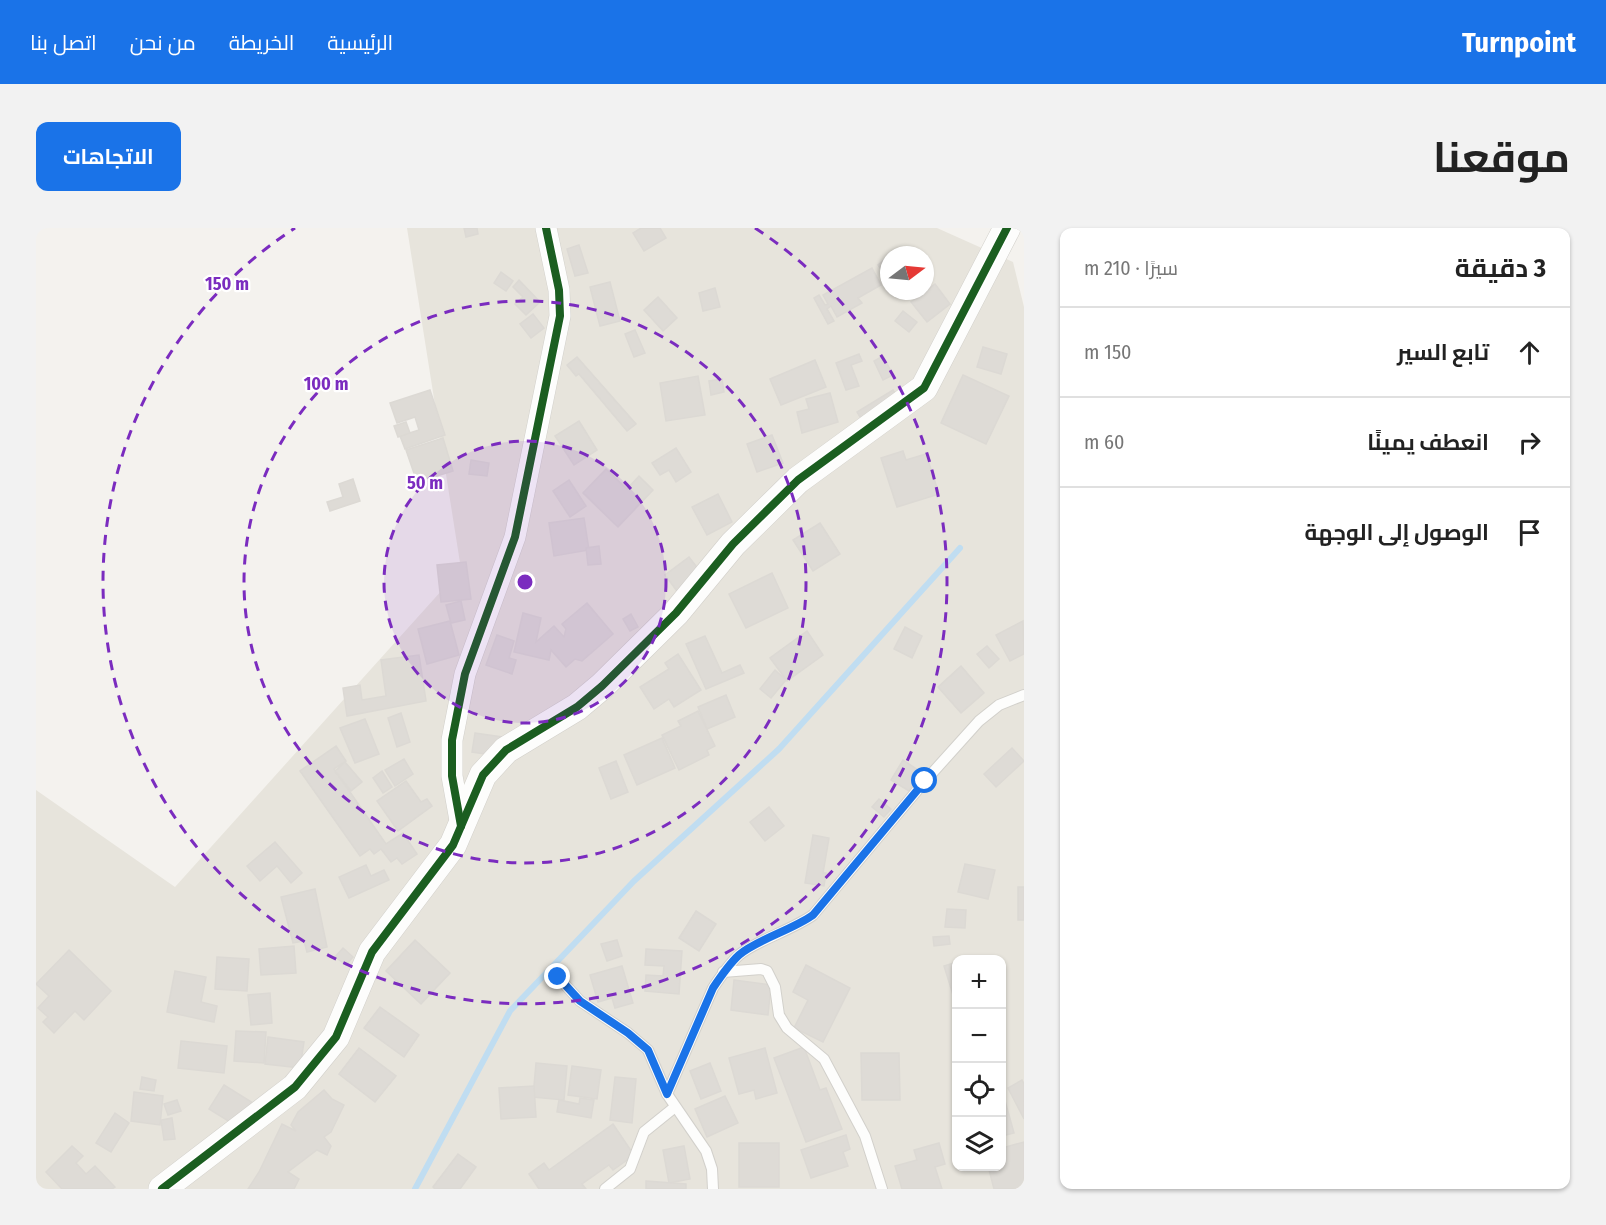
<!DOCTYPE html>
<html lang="ar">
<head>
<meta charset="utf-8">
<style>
  :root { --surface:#fff; --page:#f2f2f2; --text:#222; --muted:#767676; --line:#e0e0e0; --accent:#1a73e8 }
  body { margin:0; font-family:"Fira Sans Condensed",Cairo,sans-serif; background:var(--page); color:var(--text); direction:rtl }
  .controls { position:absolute; right:18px; bottom:18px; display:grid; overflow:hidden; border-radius:12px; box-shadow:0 2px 4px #0004 }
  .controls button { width:54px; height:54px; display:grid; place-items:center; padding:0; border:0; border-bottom:2px solid var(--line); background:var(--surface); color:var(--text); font:30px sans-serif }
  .compass { position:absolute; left:844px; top:18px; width:54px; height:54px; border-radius:50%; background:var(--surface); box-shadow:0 2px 4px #0004; rotate:74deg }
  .stop { position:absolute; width:18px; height:18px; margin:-14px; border:4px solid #1a73e8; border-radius:50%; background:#fff }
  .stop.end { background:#1a73e8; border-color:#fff; box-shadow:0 2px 6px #0008 }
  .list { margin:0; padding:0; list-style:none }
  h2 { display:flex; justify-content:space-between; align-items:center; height:78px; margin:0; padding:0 24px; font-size:26px }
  h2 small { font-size:20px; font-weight:400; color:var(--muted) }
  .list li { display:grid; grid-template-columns:39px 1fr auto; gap:18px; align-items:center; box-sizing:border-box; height:90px; padding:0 24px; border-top:2px solid var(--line) }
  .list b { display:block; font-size:22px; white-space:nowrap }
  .list em { font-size:20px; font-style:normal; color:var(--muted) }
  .icon { flex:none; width:33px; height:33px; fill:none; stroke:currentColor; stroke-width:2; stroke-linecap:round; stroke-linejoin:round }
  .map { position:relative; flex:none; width:988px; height:961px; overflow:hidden; direction:ltr; border-radius:12px }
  header { display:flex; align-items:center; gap:36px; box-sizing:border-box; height:84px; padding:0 30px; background:var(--accent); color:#fff }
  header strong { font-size:28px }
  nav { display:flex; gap:33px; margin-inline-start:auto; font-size:21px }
  .intro { display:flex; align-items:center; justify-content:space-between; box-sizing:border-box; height:144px; padding:0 36px }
  h1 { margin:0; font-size:42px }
  .button { padding:15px 27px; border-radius:12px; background:var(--accent); color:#fff; font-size:21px; font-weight:700 }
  main { display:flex; gap:36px; padding:0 36px }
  aside { flex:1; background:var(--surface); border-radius:12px; box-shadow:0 2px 4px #0004 }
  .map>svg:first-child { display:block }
</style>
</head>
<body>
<header>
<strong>Turnpoint</strong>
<nav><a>الرئيسية</a><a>الخريطة</a><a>من نحن</a><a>اتصل بنا</a></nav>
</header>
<div class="intro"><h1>موقعنا</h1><a class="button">الاتجاهات</a></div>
<main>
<aside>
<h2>3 دقيقة<small>سيرًا · 210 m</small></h2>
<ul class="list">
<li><svg class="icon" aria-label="ahead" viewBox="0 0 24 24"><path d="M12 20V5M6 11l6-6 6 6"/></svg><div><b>تابع السير</b></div><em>150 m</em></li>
<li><svg class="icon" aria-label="right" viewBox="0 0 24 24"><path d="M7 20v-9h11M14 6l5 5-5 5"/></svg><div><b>انعطف يمينًا</b></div><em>60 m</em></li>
<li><svg class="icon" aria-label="arrive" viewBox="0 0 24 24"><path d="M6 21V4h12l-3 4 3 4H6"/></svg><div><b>الوصول إلى الوجهة</b></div></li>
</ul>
</aside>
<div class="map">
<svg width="988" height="961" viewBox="0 0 988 961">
  <rect width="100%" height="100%" fill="#f4f2ee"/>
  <path fill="#e7e4dc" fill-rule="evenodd" d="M371,0H901L977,34L988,79V961H0V562L139,659L425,341ZM853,27H889V63H853ZM921,732H966V938H921Z"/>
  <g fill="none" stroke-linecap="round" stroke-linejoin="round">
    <path stroke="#c0ddf1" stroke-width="6" d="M379,961L474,783L598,653L743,521L924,320"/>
  </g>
  <g fill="#dedbd6" stroke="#dcd9d4" stroke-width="1.5">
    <path d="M428,0H441L442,6L430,9Z"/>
    <path d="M605,0H624L630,10L608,23L597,5Z"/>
    <path d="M543,17L552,45L539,48L531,21Z"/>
    <path d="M849,31L853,36V47L850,49L842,37Z"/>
    <path d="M836,40L845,57L822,70L826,75L801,89L795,78L791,81L798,93L792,96L778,70L783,67L789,77L792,76L787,67Z"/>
    <path d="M465,44L477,53L470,63L458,55Z"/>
    <path d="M483,52L504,74L490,87L479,76L487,69L477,59Z"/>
    <path d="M574,54L584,93L564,98L554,59Z"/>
    <path d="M899,56L914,76L891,94L875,74Z"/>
    <path d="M679,60L684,79L667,83L663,65Z"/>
    <path d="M622,69L641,90L627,103L608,82Z"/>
    <path d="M867,83L881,94L873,104L859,93Z"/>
    <path d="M497,86L508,100L495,110L484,96Z"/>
    <path d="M599,102L609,125L598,129L589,106Z"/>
    <path d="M947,119L971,126L965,146L941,139Z"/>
    <path d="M823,126L826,133L815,137L823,158L810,162L800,135Z"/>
    <path d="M847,128L857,147L847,152L838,133Z"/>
    <path d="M541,129L600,196L591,203L543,146L540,148L531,137Z"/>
    <path d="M779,132L790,159L745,177L734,151Z"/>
    <path d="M927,147L973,168L950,216L905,195Z"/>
    <path d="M662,148L669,187L630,193L624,155Z"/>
    <path d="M686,151L688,164L675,167L673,153Z"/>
    <path d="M394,162L409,207L369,221L364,208L383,202L379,189L361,195L354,175Z"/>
    <path d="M857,162L867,178L831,200L821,184Z"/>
    <path d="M794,165L802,194L766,205L761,184L773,181L770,171Z"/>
    <path d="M543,193L561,222L538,237L519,208Z"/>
    <path d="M370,194L374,205L362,209L358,198Z"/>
    <path d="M736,207L747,235L721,244L711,216Z"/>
    <path d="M407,210L417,243L381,254L370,222Z"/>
    <path d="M640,220L655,244L640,254L633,242L624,247L616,235Z"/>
    <path d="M867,223L870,232L890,226L903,266L861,279L845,230Z"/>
    <path d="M435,232L453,235L451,248L433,246Z"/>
    <path d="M570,241L591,261L603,248L617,262L582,299L547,265Z"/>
    <path d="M317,251L324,273L294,283L291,274L307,269L303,256Z"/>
    <path d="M533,252L550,278L534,289L517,263Z"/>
    <path d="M682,266L696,294L671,307L656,279Z"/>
    <path d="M548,290L553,322L518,328L513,295Z"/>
    <path d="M784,295L804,326L777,343L757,312Z"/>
    <path d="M563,318L565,336L552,337L550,320Z"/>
    <path d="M653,329L670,351L646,370L629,347Z"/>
    <path d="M430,334L435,371L405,374L401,337Z"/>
    <path d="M736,345L752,380L710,400L693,366Z"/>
    <path d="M425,373L429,392L415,395L410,377Z"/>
    <path d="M551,375L577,406L546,433L539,431L530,439L515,422L513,432L478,424L487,385L505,390L500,414L518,398L528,409L530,401L526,396Z"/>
    <path d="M595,386L602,399L594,403L587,391Z"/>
    <path d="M414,393L423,427L391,436L382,401Z"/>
    <path d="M987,393L988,426L974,433L960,407Z"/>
    <path d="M869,399L886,408L876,430L858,421Z"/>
    <path d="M771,403L787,427L751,453L734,430Z"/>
    <path d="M461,407L478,413L473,430L480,432L476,446L450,437Z"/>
    <path d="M669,408L686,445L704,437L708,445L670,461L650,416Z"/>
    <path d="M951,418L963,431L953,440L941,426Z"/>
    <path d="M642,426L665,462L638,479L633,471L618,481L604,459L633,441L629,435Z"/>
    <path d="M383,427L390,473L311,488L307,460L324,457L326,472L350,468L345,432Z"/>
    <path d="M925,438L948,465L925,485L902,459Z"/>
    <path d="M739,442L750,452L735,470L724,461Z"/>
    <path d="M690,467L699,489L671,501L662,479Z"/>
    <path d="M662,483L679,518L671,522L673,527L643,542L626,507L645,498L642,493Z"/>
    <path d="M365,485L374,514L361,519L352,490Z"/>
    <path d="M329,491L343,526L319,535L304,500Z"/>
    <path d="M439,505L466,509L463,528L436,524Z"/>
    <path d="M626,510L639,540L601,557L588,527Z"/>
    <path d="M300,518L310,533L298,541L350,616L367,605L381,626L366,636L361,630L355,634L345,621L338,626L334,621L324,628L264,543Z"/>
    <path d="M976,520L988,533L960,559L948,546Z"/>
    <path d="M368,531L377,546L359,558L349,542Z"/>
    <path d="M867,532L885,544L873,563L855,552Z"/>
    <path d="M580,533L592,564L575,571L563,540Z"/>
    <path d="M309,534L326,554L315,563L299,543Z"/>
    <path d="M346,543L356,559L347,565L337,550Z"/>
    <path d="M370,553L385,574L391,571L396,578L362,603L341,573Z"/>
    <path d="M843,571L855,581L848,589L836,579Z"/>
    <path d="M733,579L748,598L729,613L714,594Z"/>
    <path d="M777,607L793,610L787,645H790L788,658L769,655Z"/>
    <path d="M239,614L266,645L255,655L241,638L224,653L211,638Z"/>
    <path d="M929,636L959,642L952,671L922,664Z"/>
    <path d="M330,637L335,648L348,642L353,652L313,670L303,649Z"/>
    <rect x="982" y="659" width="6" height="33"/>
    <path d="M279,661L291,719L271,724L268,713L257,715L245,669Z"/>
    <path d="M911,681L930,682L929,700L909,699Z"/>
    <path d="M660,683L680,696L663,723L643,710Z"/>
    <path d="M913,708L914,716L898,718L897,709Z"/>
    <path d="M379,712L414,745L385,776L350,743Z"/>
    <path d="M581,712L586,728L571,733L565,716Z"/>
    <path d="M258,718L260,745L225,747L223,721Z"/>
    <path d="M307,720L317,729L310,737L299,729Z"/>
    <path d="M610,721L646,723L643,766L609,763L610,747L627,748L628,738L609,737Z"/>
    <path d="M33,722L75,763L48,792L39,783L18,805L7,794L12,789L2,780L13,768L0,756Z"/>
    <path d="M181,729L213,731L211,763L179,761Z"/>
    <path d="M921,734V769L918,770L908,738Z"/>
    <path d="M770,737L814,760L787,814L758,800L772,772L757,764Z"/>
    <path d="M586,738L597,775L579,780L576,770L562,774L554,747Z"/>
    <path d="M139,743L170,749L165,774L181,778L178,794L131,784Z"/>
    <path d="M698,752L735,757L732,787L695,782Z"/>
    <path d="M234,765L236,795L215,797L212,767Z"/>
    <path d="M344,779L383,807L368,829L328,800Z"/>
    <path d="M200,803L230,804L228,835L198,833Z"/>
    <path d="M232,809L268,814L264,840L229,836Z"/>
    <path d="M145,813L191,818L188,845L142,840Z"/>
    <path d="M768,819L784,862L790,860L806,901L770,914L738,830Z"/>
    <path d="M323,820L360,848L339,874L303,846Z"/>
    <path d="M729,820L741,865L720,871L718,862L703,866L693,830Z"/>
    <path d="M825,825H863L864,872H826Z"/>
    <path d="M500,835L531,838L528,872L497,869Z"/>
    <path d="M674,835L685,863L665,871L654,843Z"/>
    <path d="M536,838L565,842L561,871L532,867Z"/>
    <path d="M106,849L120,852L118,863L104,861Z"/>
    <path d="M579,849L600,851L596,895L574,892Z"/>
    <path d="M986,852L988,856V891L972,860Z"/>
    <path d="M188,857L217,875L202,899L173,881Z"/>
    <path d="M498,858L500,889L465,891L463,860Z"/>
    <path d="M288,862L296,871L308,877L295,904L288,909L295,918L291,927L281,922L252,944L263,951L258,961H212L223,944L246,896L260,903L255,897L262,884Z"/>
    <path d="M98,864L127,868L124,897L95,893Z"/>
    <path d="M689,868L702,895L671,909L659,881Z"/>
    <path d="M966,869H968L978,905L966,908Z"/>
    <path d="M544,870L558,872L555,890L521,884L523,872L543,876Z"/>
    <path d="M141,872L145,883L132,887L128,876Z"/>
    <path d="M79,885L93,895L75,924L60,915Z"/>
    <path d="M136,890L139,911L128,912L125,892Z"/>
    <path d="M577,896L598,927L577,942L573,937L546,956L550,961H503L493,946L508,935L513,942Z"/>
    <path d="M810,907L814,921L807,924L812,938L775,950L765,922Z"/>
    <path d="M988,914V961H958L952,938H966V920Z"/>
    <rect x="703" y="915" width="40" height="44"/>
    <path d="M903,915L909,936L899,939L906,961H866L859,938L881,932L878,922Z"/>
    <path d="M36,918L47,928L40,935L50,946L59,938L79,959L76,961H26L10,944Z"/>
    <path d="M648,918L654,951L633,955L627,922Z"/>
    <path d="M422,926L440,939L424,961H399L397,959Z"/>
    <path d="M610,953L650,956V961H610Z"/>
  </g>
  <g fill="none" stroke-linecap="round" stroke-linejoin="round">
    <g stroke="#d2d0cb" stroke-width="12">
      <g id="service">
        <path d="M687,744L725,741L731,743L739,759L743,787L751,800L788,831L829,908L846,961"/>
        <path d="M522,749L544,773L592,805L612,822L631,866L670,923L676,941L677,961"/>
        <path d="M631,866L677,760C685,748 693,736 703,727C719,713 756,702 777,687L889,553L943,493L963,477L988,467"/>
        <path d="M569,961L594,941L608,904L639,879"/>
      </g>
    </g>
    <g stroke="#d2d0cb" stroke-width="22">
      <path id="minor" d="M425,598L416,548V512L429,446L479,309L524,88L523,62L510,0"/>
    </g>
    <g stroke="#d2d0cb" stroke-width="28">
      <path id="tertiary" d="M126,961L259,859L300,809L336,724L417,617L447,547L470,522L541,479L566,458L640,385L697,316L762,252L888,160L971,0"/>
    </g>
    <use href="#service" stroke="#fdfdfc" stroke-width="10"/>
    <use href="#minor" stroke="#fdfdfc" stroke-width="21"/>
    <use href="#tertiary" stroke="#fdfdfc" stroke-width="27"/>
    <g stroke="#fff" stroke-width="11">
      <g id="cycleway">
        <path d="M425,598L416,548V512L429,446L479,309L524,88L523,62L510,0"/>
        <path d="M126,961L259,859L300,809L336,724L417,617L447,547L470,522L541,479L566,458L640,385L697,316L762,252L888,160L971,0"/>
      </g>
    </g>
    <use href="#cycleway" stroke="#1b5e20" stroke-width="8"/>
  </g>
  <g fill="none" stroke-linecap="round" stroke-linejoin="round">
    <path stroke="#1a73e8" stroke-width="8" d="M522,749L544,773L592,805L612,822L631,866L677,760C685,748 693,736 703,727C720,712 756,702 777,687L889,553"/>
  </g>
  <circle cx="489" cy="354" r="141" fill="#7b2cbf" fill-opacity=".12"/>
  <g fill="none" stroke="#7b2cbf" stroke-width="3" stroke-dasharray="10 8">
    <circle cx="489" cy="354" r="141"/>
    <circle cx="489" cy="354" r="281"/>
    <path d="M719 0A422 422 0 1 1 259 0"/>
  </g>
  <circle cx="489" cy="354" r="9" fill="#7b2cbf" stroke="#fff" stroke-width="3"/>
  <g font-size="18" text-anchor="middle" font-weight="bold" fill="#7b2cbf" stroke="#fff" stroke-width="4.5" stroke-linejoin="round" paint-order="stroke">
    <text x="191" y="62">150 m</text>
    <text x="290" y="162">100 m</text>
    <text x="389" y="261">50 m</text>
  </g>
</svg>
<div class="controls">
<button>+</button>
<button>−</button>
<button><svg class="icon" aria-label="locate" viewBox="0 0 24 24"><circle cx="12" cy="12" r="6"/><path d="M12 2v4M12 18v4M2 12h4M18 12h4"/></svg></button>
<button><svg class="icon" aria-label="layers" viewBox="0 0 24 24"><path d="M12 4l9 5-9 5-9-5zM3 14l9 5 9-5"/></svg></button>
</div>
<svg class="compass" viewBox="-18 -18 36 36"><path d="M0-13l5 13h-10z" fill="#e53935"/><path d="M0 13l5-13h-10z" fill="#767676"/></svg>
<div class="stop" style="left:889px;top:553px"></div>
<div class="stop end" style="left:522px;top:749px"></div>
</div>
</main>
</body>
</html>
